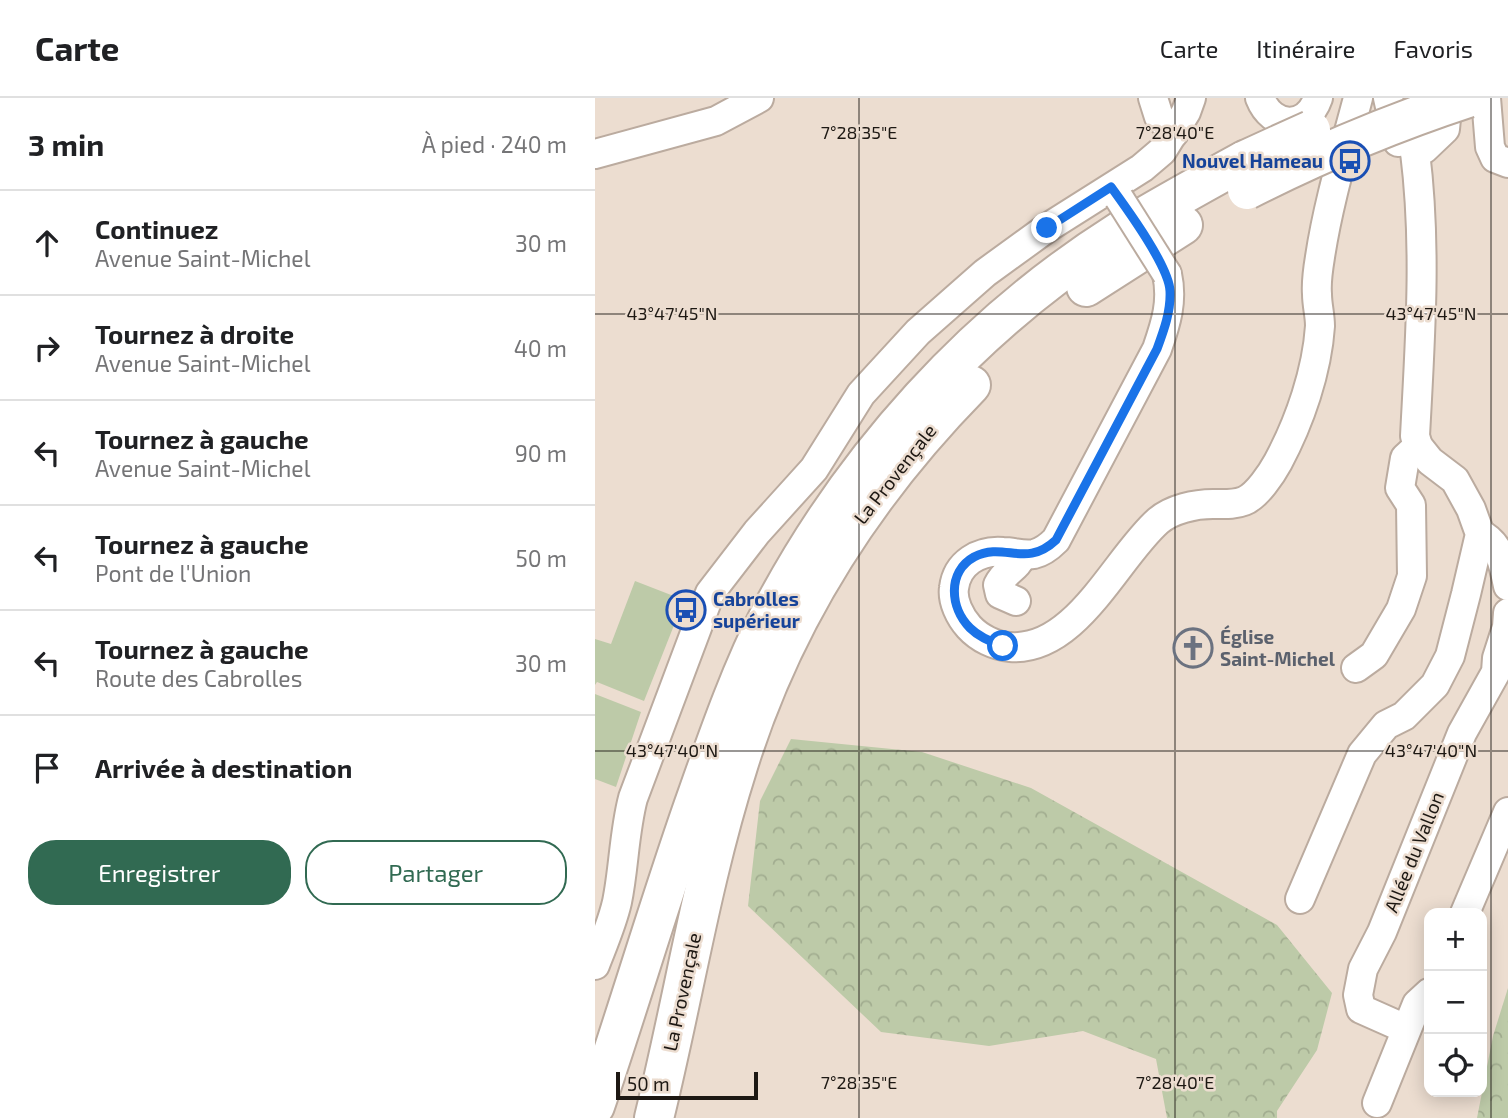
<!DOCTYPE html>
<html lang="fr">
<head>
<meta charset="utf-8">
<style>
  :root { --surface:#fff; --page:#f6f6f6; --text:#202124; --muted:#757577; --line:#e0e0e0; --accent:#316a52 }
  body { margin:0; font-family:"Exo 2",sans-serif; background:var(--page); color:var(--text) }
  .controls { position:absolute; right:21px; bottom:21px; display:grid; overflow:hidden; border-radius:14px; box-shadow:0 4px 18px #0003 }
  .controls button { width:63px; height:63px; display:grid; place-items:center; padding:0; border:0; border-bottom:2px solid var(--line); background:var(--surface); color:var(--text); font:35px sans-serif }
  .scale { position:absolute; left:21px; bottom:18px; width:142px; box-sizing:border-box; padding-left:7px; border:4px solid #1d1813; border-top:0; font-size:19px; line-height:24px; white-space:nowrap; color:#1d1813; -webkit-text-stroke:5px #ecddd0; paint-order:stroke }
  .stop { position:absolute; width:21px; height:21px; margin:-16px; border:5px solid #1a73e8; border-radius:50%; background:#fff }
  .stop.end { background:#1a73e8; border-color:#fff; box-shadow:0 2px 7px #0008 }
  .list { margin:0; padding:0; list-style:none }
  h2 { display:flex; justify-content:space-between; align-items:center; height:91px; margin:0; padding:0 28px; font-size:30px }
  h2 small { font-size:23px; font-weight:400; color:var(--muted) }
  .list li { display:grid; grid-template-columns:46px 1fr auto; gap:21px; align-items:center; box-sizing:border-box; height:105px; padding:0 28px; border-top:2px solid var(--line) }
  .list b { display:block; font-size:26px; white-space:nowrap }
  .list p { margin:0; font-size:23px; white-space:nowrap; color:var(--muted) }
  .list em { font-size:23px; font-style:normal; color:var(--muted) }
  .actions { display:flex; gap:14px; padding:21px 28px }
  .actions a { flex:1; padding:16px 0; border:2px solid var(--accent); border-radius:28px; text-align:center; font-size:24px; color:var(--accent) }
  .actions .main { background:var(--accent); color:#fff }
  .icon { flex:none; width:38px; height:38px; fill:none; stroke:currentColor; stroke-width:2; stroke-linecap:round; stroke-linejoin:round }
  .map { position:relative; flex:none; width:913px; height:1020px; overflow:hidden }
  header { display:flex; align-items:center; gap:42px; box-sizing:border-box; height:98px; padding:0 35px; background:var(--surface); border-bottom:2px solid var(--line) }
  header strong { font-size:33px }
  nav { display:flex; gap:38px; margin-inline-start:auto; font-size:24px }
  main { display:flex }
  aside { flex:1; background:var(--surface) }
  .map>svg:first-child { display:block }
</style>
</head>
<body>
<header>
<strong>Carte</strong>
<nav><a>Carte</a><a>Itinéraire</a><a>Favoris</a></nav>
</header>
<main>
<aside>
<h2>3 min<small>À pied · 240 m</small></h2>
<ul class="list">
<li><svg class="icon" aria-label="ahead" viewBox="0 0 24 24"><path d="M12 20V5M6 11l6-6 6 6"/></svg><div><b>Continuez</b><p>Avenue Saint-Michel</p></div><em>30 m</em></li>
<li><svg class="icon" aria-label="right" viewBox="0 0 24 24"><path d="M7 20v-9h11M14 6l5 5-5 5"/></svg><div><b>Tournez à droite</b><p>Avenue Saint-Michel</p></div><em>40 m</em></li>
<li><svg class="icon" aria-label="left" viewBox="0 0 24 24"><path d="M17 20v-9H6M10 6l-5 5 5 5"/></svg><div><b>Tournez à gauche</b><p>Avenue Saint-Michel</p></div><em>90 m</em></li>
<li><svg class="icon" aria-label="left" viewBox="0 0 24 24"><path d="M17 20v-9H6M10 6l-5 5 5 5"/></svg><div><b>Tournez à gauche</b><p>Pont de l'Union</p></div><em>50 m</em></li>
<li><svg class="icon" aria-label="left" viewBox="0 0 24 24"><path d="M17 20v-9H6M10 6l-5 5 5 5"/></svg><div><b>Tournez à gauche</b><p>Route des Cabrolles</p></div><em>30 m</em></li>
<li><svg class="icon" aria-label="arrive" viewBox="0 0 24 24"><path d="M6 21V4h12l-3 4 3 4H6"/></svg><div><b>Arrivée à destination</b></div></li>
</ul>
<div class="actions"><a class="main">Enregistrer</a><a>Partager</a></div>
</aside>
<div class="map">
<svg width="913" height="1020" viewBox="0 0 913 1020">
  <defs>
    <pattern id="forest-crowns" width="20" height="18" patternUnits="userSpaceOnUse" patternTransform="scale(1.75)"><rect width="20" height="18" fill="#bdcaa8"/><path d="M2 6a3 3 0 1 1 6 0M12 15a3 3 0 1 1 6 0" fill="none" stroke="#a2ad90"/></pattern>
  </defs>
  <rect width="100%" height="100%" fill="#ecddd0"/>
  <g fill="url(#forest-crowns)">
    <path d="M196,641L327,654L436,690L682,827L737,895L722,952L682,1013V1020H572L561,961L488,933L394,948L286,934L153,808L165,703Z"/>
    <path d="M913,890V1020H882L898,938Z"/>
  </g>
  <g fill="#bdcaa8">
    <path d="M40,483L89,502L49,603L2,584L0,587V541L16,546Z"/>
    <path d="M0,596L46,614L21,689L0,681Z"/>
  </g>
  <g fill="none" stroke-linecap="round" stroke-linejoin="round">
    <g stroke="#bbab9f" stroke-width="32">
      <g id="minor">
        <path d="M558,0L564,19L579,35"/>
        <path d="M665,0C677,31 712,32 723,0"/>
        <path d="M793,0L803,44"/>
        <path d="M891,0L895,49L900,60L913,65"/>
        <path d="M820,54L829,51L850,31L853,0"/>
        <path d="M0,56L121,23L164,0"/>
        <path d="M572,176C578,203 571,225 562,251L461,442C455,448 448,454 439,456C428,458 419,454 408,454C384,452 362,465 359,490C357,503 365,519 374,529C384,540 400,548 415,549C481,554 521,460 563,423C577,411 600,406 618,406C629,406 639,407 649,403C662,398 677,375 683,364C705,323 722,273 725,228C725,217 722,207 722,196C721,184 723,171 725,159C733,106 749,53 763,0"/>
        <path d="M885,436C905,445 909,468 913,488"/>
        <path d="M421,503L405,496L403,487C410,472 422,471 427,457"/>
        <path d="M761,570L779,557L806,511L817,478L816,407L805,390L810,360L823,348"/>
        <path d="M705,801L767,656L791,627L809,618L840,587L855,558L871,496L885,436L876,411L860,382L835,363L823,348L820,338C825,243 832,149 820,54"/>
        <path d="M870,815L913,714"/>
        <path d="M0,867C8,846 17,826 22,804C29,770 29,734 38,700L115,495L162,434L219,371L266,296L323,234L390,175L452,130L547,70L567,53L591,14L596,0"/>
        <path d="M811,931L766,911L763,897L768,871L787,834L867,635L901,574L902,560L912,529L913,515"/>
        <path d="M782,1005L822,906L834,895"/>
      </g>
    </g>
    <g stroke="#bbab9f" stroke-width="42">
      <g id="highway">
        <path d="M491,189L588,127"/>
        <path d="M0,1008C34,908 64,806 99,706C122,641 145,574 177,512C258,359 378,226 525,133C566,108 608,85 650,62"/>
        <path d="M59,1020C88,903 106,784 143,668C188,523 270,395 376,287"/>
      </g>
    </g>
    <use href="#minor" stroke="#fff" stroke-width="28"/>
    <use href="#highway" stroke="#fff" stroke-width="38"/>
    <g stroke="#bbab9f" stroke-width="32" stroke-linecap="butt">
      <path id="minor-bridge" d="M524,100L572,176"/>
    </g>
    <g stroke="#bbab9f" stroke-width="42" stroke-linecap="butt">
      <g id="highway-bridge">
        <path d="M650,62L716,32"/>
        <path d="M652,92C723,56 797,25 873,0"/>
      </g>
    </g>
    <use href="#minor-bridge" stroke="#fff" stroke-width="28"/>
    <use href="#highway-bridge" stroke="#fff" stroke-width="38"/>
  </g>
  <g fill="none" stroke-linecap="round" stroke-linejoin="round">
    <path stroke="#1a73e8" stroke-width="9" d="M408,548C396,544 384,539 375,530C355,510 352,474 379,459C410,443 430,471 461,442L562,251C569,232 576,213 575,193C574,168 532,111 516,89L452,130"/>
  </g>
  <path fill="none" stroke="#1d1813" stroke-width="2" stroke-opacity="0.45" d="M264,0V1020M580,0V1020M896,0V1020M0,216H913M0,653H913"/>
  <defs>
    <g id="bus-ring" transform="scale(2.0125)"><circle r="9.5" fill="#ecddd0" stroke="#1a4fb4" stroke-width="1.5"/><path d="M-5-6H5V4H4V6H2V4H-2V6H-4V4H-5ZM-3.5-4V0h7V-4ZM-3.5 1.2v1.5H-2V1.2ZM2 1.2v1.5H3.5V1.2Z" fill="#1a4fb4"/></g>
    <g id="church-ring" transform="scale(2.0125)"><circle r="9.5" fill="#ecddd0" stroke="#6b7280" stroke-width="1.5"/><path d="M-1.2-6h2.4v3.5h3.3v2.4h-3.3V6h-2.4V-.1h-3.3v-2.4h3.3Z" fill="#6b7280"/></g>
  </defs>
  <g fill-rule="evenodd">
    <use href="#bus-ring" x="755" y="63"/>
    <use href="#bus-ring" x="91" y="512"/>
    <use href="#church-ring" x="598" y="550"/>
  </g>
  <g text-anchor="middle" stroke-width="5" stroke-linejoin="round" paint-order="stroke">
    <g font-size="19" font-weight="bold" fill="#164399" stroke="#ecddd0" text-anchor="end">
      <text x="728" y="70">Nouvel Hameau</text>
      <text x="118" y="508" text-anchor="start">Cabrolles<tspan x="118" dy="22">supérieur</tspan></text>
    </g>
    <g font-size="19" fill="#1d1813" stroke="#ecddd0">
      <text transform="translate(300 376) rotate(-52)" y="7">La Provençale</text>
      <text transform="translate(819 754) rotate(-68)" y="7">Allée du Vallon</text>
      <text transform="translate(87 894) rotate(-78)" y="7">La Provençale</text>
    </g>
    <g font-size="19" font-weight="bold" fill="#5b616d" stroke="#ecddd0" text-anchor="start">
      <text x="625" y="546">Église<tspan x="625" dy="22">Saint-Michel</tspan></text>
    </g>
  </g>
  <g font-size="18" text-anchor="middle" fill="#1d1813" stroke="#ecddd0" stroke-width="5" stroke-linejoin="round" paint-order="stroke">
    <text x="264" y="41">7°28'35"E</text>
    <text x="580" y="41">7°28'40"E</text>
    <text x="77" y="222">43°47'45"N</text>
    <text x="836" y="222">43°47'45"N</text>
    <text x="77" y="659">43°47'40"N</text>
    <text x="836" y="659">43°47'40"N</text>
    <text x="264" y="991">7°28'35"E</text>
    <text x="580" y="991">7°28'40"E</text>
  </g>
</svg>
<div class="controls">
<button>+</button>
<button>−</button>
<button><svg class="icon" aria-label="locate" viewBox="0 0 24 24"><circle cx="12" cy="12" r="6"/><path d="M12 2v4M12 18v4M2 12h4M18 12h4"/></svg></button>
</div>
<div class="scale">50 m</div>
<div class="stop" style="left:408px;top:548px"></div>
<div class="stop end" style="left:452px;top:130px"></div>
</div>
</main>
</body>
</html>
